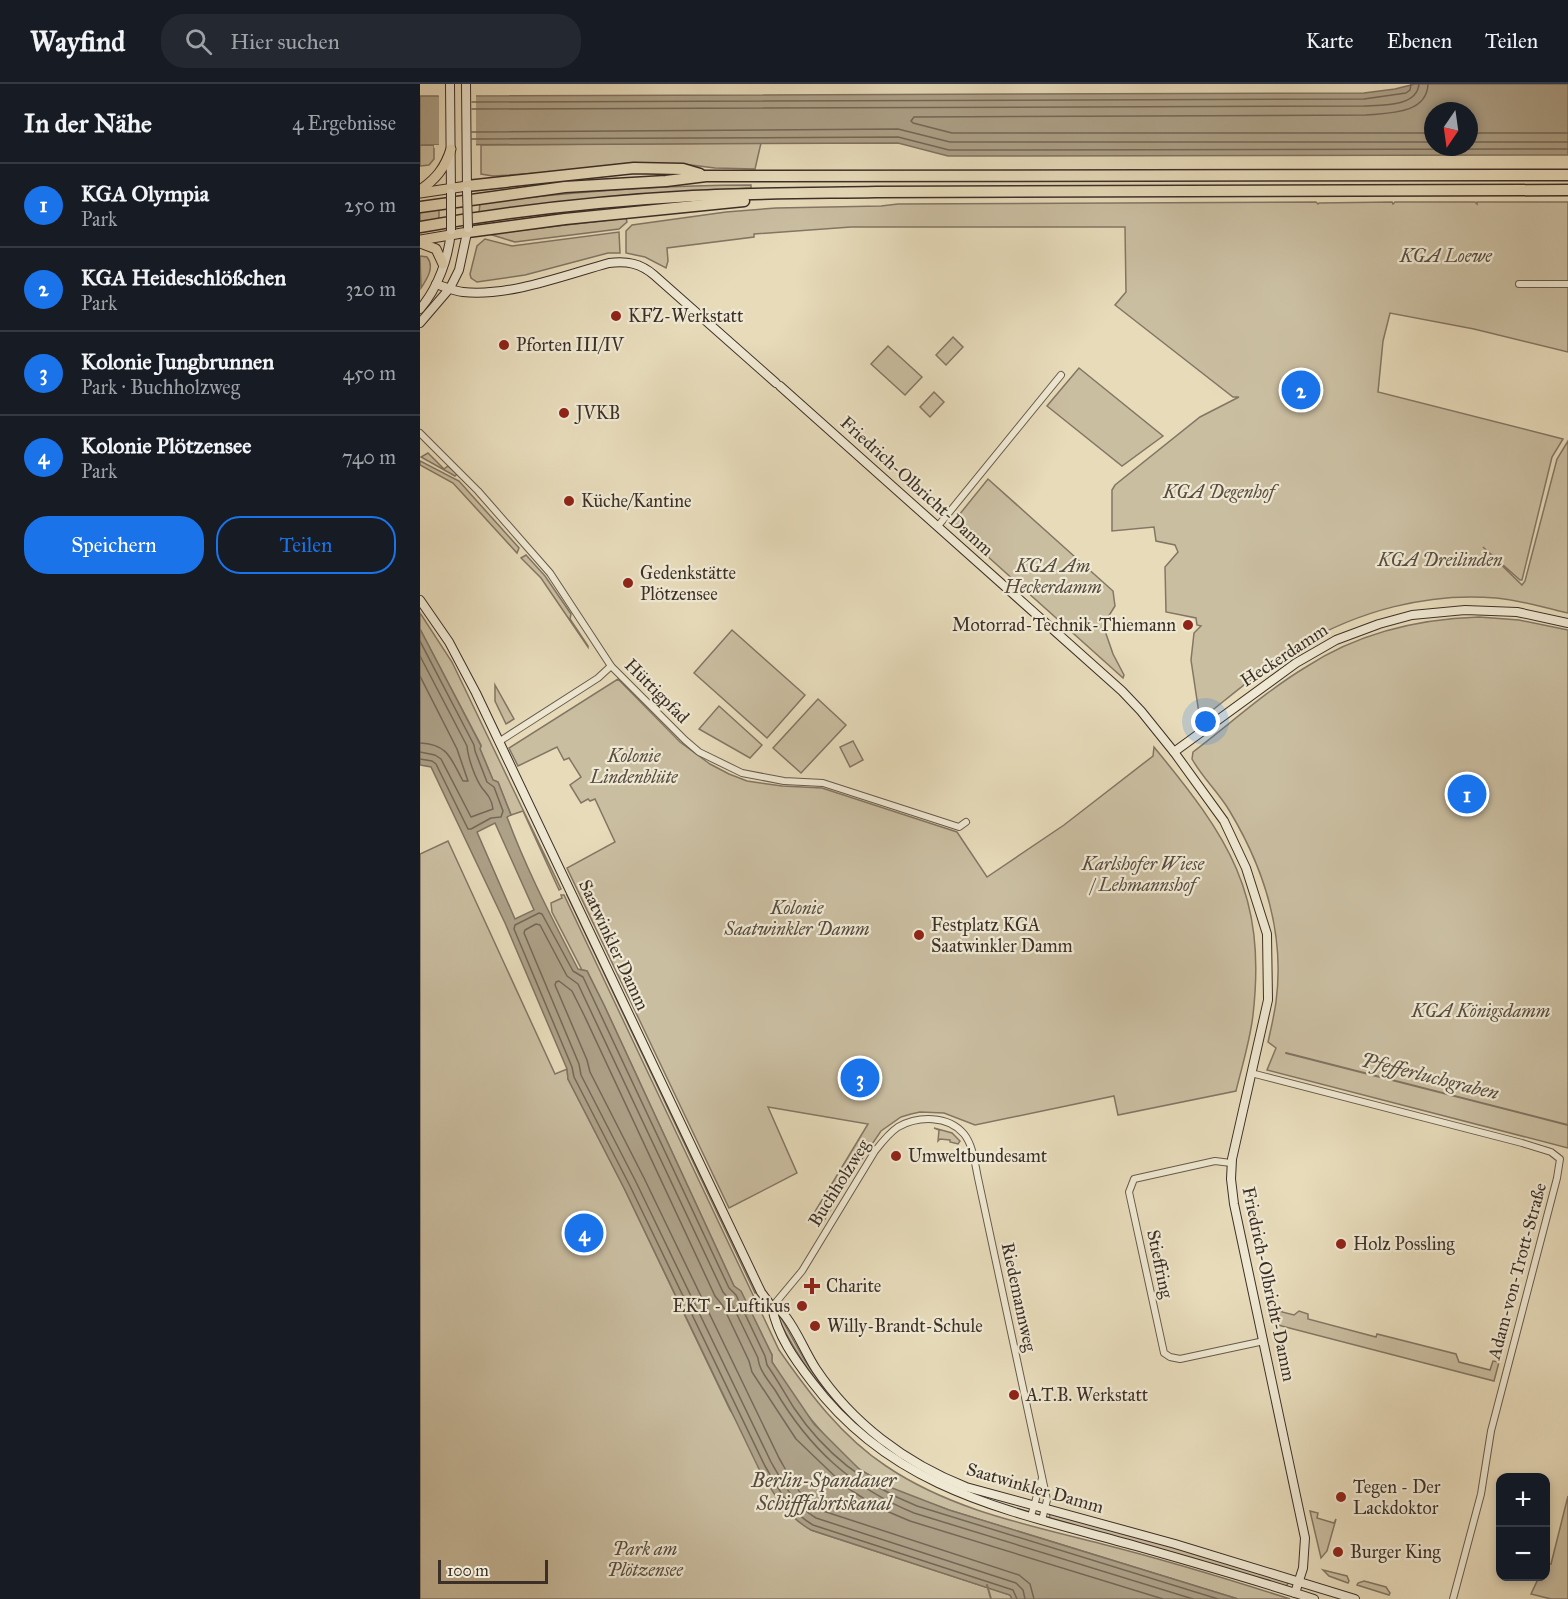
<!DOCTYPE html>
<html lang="de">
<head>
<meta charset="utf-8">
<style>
  :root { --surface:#171b24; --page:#242831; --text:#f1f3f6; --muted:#9ea1a6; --line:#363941; --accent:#1a73e8 }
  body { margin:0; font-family:"IM FELL Great Primer",serif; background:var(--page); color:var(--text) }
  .controls { position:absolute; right:18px; bottom:18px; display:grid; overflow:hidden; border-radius:12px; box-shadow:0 3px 9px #0003 }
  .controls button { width:54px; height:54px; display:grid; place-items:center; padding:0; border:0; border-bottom:2px solid var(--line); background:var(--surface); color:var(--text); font:30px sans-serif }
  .compass { position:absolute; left:1004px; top:18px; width:54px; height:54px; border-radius:50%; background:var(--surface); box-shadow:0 3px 9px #0003; rotate:193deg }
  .scale { position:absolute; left:18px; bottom:15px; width:110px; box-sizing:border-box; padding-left:6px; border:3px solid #3c2f28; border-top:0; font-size:16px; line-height:21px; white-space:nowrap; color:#3c2f28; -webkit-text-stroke:4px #efe8d2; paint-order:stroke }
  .you { position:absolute; left:786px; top:638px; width:21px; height:21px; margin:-15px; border:4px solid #fff; border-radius:50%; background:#1a73e8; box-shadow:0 0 0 9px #1a73e833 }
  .badge { display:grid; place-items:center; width:39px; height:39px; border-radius:50%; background:var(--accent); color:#fff; font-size:20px; font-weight:700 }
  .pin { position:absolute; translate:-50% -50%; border:3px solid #fff; box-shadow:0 2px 6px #0006 }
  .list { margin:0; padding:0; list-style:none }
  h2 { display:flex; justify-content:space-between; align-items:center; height:78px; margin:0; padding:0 24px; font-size:26px }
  h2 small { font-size:20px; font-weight:400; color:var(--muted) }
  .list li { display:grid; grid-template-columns:39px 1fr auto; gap:18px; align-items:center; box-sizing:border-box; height:84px; padding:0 24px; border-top:2px solid var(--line) }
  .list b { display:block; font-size:22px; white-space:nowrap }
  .list p { margin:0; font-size:20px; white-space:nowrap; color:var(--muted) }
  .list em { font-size:20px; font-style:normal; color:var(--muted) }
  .actions { display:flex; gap:12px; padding:18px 24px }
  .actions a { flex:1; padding:14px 0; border:2px solid var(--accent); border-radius:24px; text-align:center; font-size:21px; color:var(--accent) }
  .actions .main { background:var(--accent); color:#fff }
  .icon { flex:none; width:33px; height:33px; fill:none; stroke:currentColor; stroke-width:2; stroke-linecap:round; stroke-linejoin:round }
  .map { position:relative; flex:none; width:1148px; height:1515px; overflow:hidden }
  header { display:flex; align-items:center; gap:36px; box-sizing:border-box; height:84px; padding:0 30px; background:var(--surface); border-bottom:2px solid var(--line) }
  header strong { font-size:28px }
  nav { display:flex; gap:33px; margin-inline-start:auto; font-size:21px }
  .search { width:420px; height:54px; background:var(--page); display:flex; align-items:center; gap:15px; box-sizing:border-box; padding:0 21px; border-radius:24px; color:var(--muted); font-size:22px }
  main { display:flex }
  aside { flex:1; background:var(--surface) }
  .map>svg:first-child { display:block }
</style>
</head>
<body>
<header>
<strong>Wayfind</strong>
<div class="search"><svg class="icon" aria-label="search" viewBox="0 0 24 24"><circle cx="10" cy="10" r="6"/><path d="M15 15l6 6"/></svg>Hier suchen</div>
<nav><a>Karte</a><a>Ebenen</a><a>Teilen</a></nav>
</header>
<main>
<aside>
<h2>In der Nähe<small>4 Ergebnisse</small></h2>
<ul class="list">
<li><span class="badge">1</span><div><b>KGA Olympia</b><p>Park</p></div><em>250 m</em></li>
<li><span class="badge">2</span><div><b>KGA Heideschlößchen</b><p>Park</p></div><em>320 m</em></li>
<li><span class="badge">3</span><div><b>Kolonie Jungbrunnen</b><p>Park · Buchholzweg</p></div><em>450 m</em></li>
<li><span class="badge">4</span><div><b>Kolonie Plötzensee</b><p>Park</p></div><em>740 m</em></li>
</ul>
<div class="actions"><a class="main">Speichern</a><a>Teilen</a></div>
</aside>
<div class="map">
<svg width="1148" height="1515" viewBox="0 0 1148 1515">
  <rect width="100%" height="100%" fill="#e7dbba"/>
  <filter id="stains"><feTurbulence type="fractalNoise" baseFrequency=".00333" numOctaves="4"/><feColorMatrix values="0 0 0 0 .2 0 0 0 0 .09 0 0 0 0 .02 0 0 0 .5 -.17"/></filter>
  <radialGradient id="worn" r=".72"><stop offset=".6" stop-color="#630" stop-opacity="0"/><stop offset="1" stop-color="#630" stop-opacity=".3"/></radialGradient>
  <g fill="#cabea1" stroke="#837664" stroke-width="1.5">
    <path d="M341,59L335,85L295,84L263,80L73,92L61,90V61Z"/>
    <path d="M0,61H14V75L9,81L0,82Z"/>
    <path d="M331,101V104L261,108L59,129L60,119C150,108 240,101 331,101Z"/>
    <path d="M896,118L898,120L899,119L972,118L973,120L975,118H1055L1057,120V118H1148V268L1054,245L970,229L963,257L958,308L1143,355L1132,373L1102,496H1100L1063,463L1102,501L1105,497L1137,375L1148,357V529C1124,524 1101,516 1076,514C1008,508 938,527 879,562C844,583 812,611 780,636L771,576L774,549L781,542L777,541L776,534L746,528L745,483L758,468L755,461L736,457L734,443L692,447V406L695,401L780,333L819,313H813L695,221L706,208L705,143H431L334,150V153L247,164L248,177L246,184L225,173L206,169V147L212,141L306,128L356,124L461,122L478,120Z"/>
    <path d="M19,125V135L0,138V128Z"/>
    <path d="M206,134L207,138L199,145L95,158L69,150Z"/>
    <path d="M199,148L200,169H188L105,191L57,198L51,194L50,190L57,162L65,155L92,162Z"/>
    <path d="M0,172L7,173C15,183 7,195 1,204Z"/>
    <path d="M533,253L543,263L526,281L516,271Z"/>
    <path d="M468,262L502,293L485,311L451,280Z"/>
    <path d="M659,284L743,352L702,382L627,322Z"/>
    <path d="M514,308L524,318L510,333L500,323Z"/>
    <path d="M8,369L24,385L28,382L37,390L35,392L1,373Z"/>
    <path d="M0,377L39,397L99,464L97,469L33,399L0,381Z"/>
    <path d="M568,395L693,507L695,522L683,541L693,570L704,591L703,594L536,444L535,436Z"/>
    <path d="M106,471L125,492L151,530L150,535L168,562V563L121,494L101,474Z"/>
    <path d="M0,529L32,578L141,805L139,806L103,727L91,731L78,698L73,696L60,665L61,661L0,545Z"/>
    <path d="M1059,533L1099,536L1148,546V1064L847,986L856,964L848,958C851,945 854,932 856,918C865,850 844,784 809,726C798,708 782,693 772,675L773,668C810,640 846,607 886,583C938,549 997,535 1059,533Z"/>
    <path d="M312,546L385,611L347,654L274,589Z"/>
    <path d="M198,595L260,658L290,680L309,690L327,697L362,702L402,704L537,748L567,793L644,741L733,672L734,663C808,753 847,809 833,931C830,957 822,982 816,1007L698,1031L694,1012L555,1041L524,1029L500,1028L491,1030L481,1033L461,1047L433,1088L422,1083L448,1040L348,1023L377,1089L309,1124L147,784L195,758L175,715L170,717L168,715L161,719L150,701L161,693L149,674L144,676L137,663L98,682L89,664Z"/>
    <path d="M75,601L94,635L86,640L75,617Z"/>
    <path d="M398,615L426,641L381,689L353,664Z"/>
    <path d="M299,622L342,661L330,674L279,645Z"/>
    <path d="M433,657L443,676L430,683L420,663Z"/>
    <path d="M28,757L135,990L147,985L148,995L204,1104L310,1326L391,1446L590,1511L592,1515H0V770Z"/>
    <path d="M141,811H144L359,1266C389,1309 422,1353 466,1382C531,1426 608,1441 682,1460C745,1476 808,1495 870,1515H818L529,1426L476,1407L439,1385L412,1360L379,1321L352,1278V1271L321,1208L314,1202L184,921L167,887L162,886L132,828L131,819L142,814Z"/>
    <path d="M147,811H148L337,1209H335Z"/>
    <path d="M514,1044L532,1049L540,1057L538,1060L530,1058V1056L520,1055L518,1057L519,1046Z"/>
    <path d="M419,1088L430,1094L403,1138L391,1134Z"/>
    <path d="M846,1218L861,1222L862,1228L874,1231L879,1227L888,1230V1235L956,1253L957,1250L1036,1270L1039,1278L1070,1286L1073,1277L1079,1278L1074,1297L850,1239Z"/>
    <path d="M360,1232L384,1275L401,1301L437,1340L436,1342C403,1310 378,1274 358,1234Z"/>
    <path d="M1148,1412V1515H1131L1111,1510L1119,1493L1126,1492V1479L1131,1480Z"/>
    <path d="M890,1427L898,1429L897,1434L914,1439L916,1435L907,1467L901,1474Z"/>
    <path d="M630,1430L748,1461L869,1497L866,1503L629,1435Z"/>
    <path d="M903,1486L927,1492L929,1497L928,1499L909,1492Z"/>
    <path d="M944,1497L966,1503L970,1509L969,1511L937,1501L938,1499Z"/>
  </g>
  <g fill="#ada188" stroke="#807362" stroke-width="1.5" fill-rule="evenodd">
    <path d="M995,0H1148V71L528,72L478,59L0,61V12L944,9L975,5ZM1013,27H1049V63H1013Z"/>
    <path d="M0,545L61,662L60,665L73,696L78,698L91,731L87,733C107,787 132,834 158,885L167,887L184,921L314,1202L321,1207L352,1271V1278L394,1340L439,1385L467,1402L529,1426L818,1515H592L590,1511L391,1446C366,1432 353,1409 339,1385L204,1104L148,995L147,985L85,839L11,683L0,681ZM75,739L114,826L95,835L57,748Z"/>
  </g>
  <path fill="#e7dbba" d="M17,9H58L56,11V62L61,64H14V61H19V12Z"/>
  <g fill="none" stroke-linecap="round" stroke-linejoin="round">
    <g stroke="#746858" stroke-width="1.5">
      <path d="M1008,0C1007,30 969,29 946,31L494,33L491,37L493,39L532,49H1013"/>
      <path d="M52,18L944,15L986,9L990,6L991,0"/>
      <path d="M52,25L944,22C962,21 997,23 999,0"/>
      <path d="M52,48L478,45L530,58H1013"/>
      <path d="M1049,49H1148"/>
      <path d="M52,55L478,53L529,66L1148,65"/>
      <path d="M1049,58H1148"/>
      <path d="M0,557L54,661L55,667L67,698L74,703L83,727L81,733L71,734L51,745H48L16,680L12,677L0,675"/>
      <path d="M0,572L47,662C48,674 55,694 62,704C68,711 72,716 73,725L51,733L21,675L15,671L0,668"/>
      <path d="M0,592L37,665L48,697H43C31,675 28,660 0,659"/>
      <path d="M597,1515L593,1506L393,1441C370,1428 358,1404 345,1382L210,1102L154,993L152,983L94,845L95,841L119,829L122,830L153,887L163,893L309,1204L316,1211L345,1272L347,1281C357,1295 365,1310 374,1324C404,1369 447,1402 497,1422L798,1515"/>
      <path d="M605,1515L603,1506L596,1499L396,1434C375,1422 363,1399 351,1378L216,1098L161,991L159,980L104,849L105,846L116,840L120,841L147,892L158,900L303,1208L310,1216L338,1274C339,1286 348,1296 355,1306C389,1364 431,1403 494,1429L773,1515"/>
      <path d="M614,1515L610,1500L599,1491L400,1426C380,1415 370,1393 359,1374L224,1094L170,988L167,976L135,901L136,898L139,897L152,907L164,931L295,1212L303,1222L329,1277L332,1288L376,1355L426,1403L457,1423L490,1437L743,1515"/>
    </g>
    <g stroke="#807362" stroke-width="2">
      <path d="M866,969L1148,1041"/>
      <path d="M567,1501L571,1515"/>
    </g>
    <g stroke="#675a4c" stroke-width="8">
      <g id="street">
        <path d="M1099,200H1148"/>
        <path d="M0,349L58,407L130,489L191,582L265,656L279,668L322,689L364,697L403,699L539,743L546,738"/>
        <path d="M518,442L641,291"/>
        <path d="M80,657L178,594L191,582"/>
        <path d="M831,989L1102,1059L1131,1068L1140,1075L1137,1094L1071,1347L1061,1410L1033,1515"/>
        <path d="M811,1079L795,1077L714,1095L709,1108L744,1269L750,1273L760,1275L844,1257"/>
        <path d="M352,1223L382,1187L455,1067C462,1058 469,1049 478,1043C498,1032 528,1031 544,1050C553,1061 555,1080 558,1094L627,1416L622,1436"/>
        <path d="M611,1432L622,1394"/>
      </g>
    </g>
    <g stroke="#3c2f28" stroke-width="10">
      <g id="secondary">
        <path d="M30,0L31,109"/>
        <path d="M46,0L47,107"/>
        <path d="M16,200C25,203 34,207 43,208C89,213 145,191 189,179C207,177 220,179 234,191L356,299"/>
        <path d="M0,225C18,204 29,173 31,146"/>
        <path d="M0,239L30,204L39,186L48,144"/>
        <path d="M360,302L702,607L721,627L754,668L804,737L826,784L847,850L848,916L812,1075L811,1095L814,1120L885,1454L883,1484L875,1509"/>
        <path d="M0,516L29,558L56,609L341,1208L352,1223L361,1227L366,1233C378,1249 385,1268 396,1285C432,1339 485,1379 546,1403L755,1460L935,1515"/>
        <path d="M754,668L876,579L916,556L959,540L992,531L1045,526L1097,528L1148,539"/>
        <path d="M352,1223C357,1251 375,1276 392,1298C475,1408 592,1427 716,1462C776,1479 835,1496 894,1515"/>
      </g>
    </g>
    <g stroke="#3c2f28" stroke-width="11">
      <g id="primary">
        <path d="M0,106C16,95 25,84 31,65"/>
        <path d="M0,109L47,102"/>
        <path d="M0,156L48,148"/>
        <path d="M0,159L16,165L23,180"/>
      </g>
    </g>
    <g stroke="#3c2f28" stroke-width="13">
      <g id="highway">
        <path d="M47,102L214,84L263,85L280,90"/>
        <path d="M0,123L145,103L246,97L286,92L1148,91"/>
        <path d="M0,143C90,127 182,117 273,112C334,109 395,109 456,108L1148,106"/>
        <path d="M48,148L145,135L324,117"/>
      </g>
    </g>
    <use href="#street" stroke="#efe8d2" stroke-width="6"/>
    <use href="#secondary" stroke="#efe8d2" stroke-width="8"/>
    <use href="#primary" stroke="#e7dbba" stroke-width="9"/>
    <use href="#highway" stroke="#e7dbba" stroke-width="10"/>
    <g stroke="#3c2f28" stroke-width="10" stroke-linecap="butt">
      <g id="secondary-bridge">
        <path d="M47,107L48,144"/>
        <path d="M31,146V109"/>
      </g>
    </g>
    <use href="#secondary-bridge" stroke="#efe8d2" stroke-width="8"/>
  </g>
  <g fill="#8f2418" stroke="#efe8d2" stroke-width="2">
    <circle cx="196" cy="232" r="6"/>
    <circle cx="84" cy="261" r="6"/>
    <circle cx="144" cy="329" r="6"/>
    <circle cx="149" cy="417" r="6"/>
    <circle cx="208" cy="499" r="6"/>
    <circle cx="768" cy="541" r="6"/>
    <circle cx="499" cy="851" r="6"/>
    <circle cx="476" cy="1072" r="6"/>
    <circle cx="921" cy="1160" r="6"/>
    <path d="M389 1193h6v6h6v6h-6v6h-6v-6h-6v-6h6z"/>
    <circle cx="382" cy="1222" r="6"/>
    <circle cx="395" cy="1242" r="6"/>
    <circle cx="594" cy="1311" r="6"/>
    <circle cx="921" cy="1413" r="6"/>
    <circle cx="918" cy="1468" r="6"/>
  </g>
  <g text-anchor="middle" stroke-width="4.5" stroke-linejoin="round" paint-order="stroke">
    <g font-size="18" font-style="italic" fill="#584c40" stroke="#efe8d2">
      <text x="1026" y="178">KGA Loewe</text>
      <text x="799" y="414">KGA Degenhof</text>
      <text x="1020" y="482">KGA Dreilinden</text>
      <text x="633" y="488">KGA Am<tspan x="633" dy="21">Heckerdamm</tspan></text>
      <text x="214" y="678">Kolonie<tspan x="214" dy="21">Lindenblüte</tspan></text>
      <text x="723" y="786">Karlshofer Wiese<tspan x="723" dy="21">/ Lehmannshof</tspan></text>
      <text x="377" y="830">Kolonie<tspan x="377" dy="21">Saatwinkler Damm</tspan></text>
      <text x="1061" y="933">KGA Königsdamm</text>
      <text x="225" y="1471">Park am<tspan x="225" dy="21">Plötzensee</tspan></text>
    </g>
    <g font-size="18" fill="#3c2f28" stroke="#efe8d2" text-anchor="start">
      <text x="208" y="238">KFZ-Werkstatt</text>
      <text x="96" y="267">Pforten III/IV</text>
      <text x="156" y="335">JVKB</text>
      <text x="161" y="423">Küche/Kantine</text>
      <text x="220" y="495">Gedenkstätte<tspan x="220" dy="21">Plötzensee</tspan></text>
      <text x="756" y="547" text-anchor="end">Motorrad-Technik-Thiemann</text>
      <text x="511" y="847">Festplatz KGA<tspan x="511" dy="21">Saatwinkler Damm</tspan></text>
      <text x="488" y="1078">Umweltbundesamt</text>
      <text x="933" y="1166">Holz Possling</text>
      <text x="406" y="1208">Charite</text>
      <text x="370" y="1228" text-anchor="end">EKT - Luftikus</text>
      <text x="407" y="1248">Willy-Brandt-Schule</text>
      <text x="606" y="1317">A.T.B. Werkstatt</text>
      <text x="933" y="1409">Tegen - Der<tspan x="933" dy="21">Lackdoktor</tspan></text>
      <text x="930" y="1474">Burger King</text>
    </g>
    <g font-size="18" fill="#3c2f28" stroke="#efe8d2">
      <text transform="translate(497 402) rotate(42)" y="6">Friedrich-Olbricht-Damm</text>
      <text transform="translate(864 571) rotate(-33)" y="6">Heckerdamm</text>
      <text transform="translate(237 607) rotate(45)" y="6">Hüttigpfad</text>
      <text transform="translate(194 861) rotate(65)" y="6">Saatwinkler Damm</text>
      <text transform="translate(419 1099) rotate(-58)" y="6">Buchholzweg</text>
      <text transform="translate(740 1180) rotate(78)" y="6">Stieffring</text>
      <text transform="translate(1097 1187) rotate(-75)" y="6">Adam-von-Trott-Straße</text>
      <text transform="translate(849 1200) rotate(78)" y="6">Friedrich-Olbricht-Damm</text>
      <text transform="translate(599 1213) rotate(78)" y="6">Riedemannweg</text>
      <text transform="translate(615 1404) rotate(16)" y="6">Saatwinkler Damm</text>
    </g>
    <g font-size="20" font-style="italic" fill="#584c40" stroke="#efe8d2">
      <text transform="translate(1010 992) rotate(14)" y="7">Pfefferluchgraben</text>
      <text x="404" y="1403">Berlin-Spandauer<tspan x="404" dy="23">Schifffahrtskanal</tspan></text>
    </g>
  </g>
  <rect width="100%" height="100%" filter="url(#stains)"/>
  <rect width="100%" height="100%" fill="url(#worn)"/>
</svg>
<div class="controls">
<button>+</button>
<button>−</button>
</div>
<svg class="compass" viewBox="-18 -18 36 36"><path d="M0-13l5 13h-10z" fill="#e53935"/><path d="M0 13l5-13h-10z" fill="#9ea1a6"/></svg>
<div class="scale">100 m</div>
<div class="you"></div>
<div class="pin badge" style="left:1047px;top:710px">1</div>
<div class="pin badge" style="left:881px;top:306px">2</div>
<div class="pin badge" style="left:440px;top:994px">3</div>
<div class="pin badge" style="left:164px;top:1149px">4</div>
</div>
</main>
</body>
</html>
